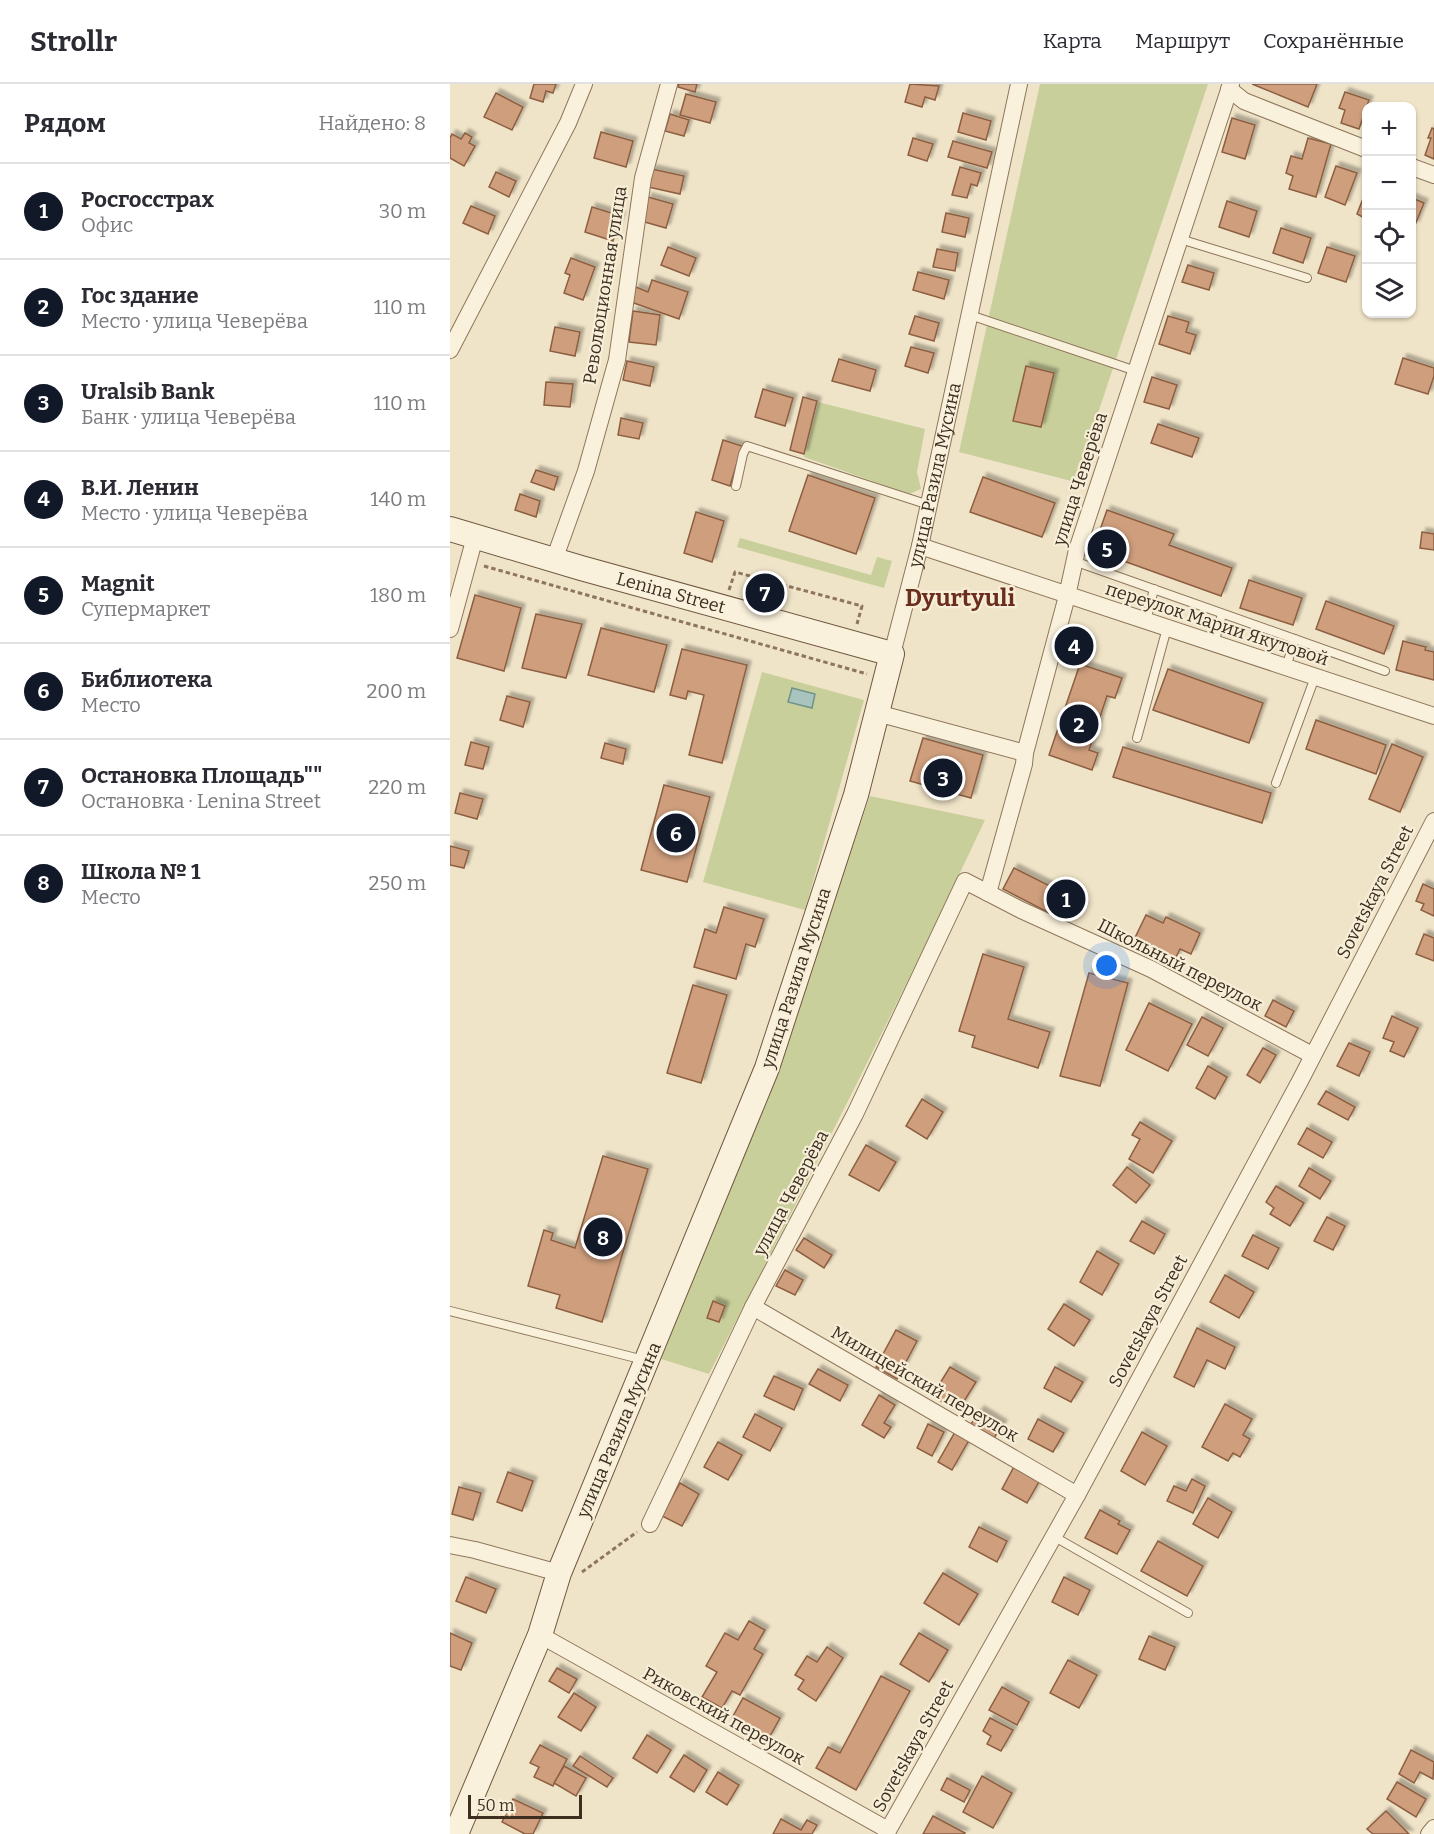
<!DOCTYPE html>
<html lang="ru">
<head>
<meta charset="utf-8">
<style>
  :root { --surface:#fff; --page:#f2f2f3; --text:#2b2b33; --muted:#7c7c81; --line:#e1e1e2; --accent:#111827 }
  body { margin:0; font-family:Bitter,serif; background:var(--page); color:var(--text) }
  .controls { position:absolute; right:18px; top:18px; display:grid; overflow:hidden; border-radius:12px; box-shadow:0 2px 4px #0004 }
  .controls button { width:54px; height:54px; display:grid; place-items:center; padding:0; border:0; border-bottom:2px solid var(--line); background:var(--surface); color:var(--text); font:30px sans-serif }
  .scale { position:absolute; left:18px; bottom:15px; width:114px; box-sizing:border-box; padding-left:6px; border:3px solid #3d2e20; border-top:0; font-size:16px; line-height:21px; white-space:nowrap; color:#3d2e20; -webkit-text-stroke:4px #f7eed8; paint-order:stroke }
  .you { position:absolute; left:657px; top:882px; width:21px; height:21px; margin:-15px; border:4px solid #fff; border-radius:50%; background:#1a73e8; box-shadow:0 0 0 9px #1a73e833 }
  .badge { display:grid; place-items:center; width:39px; height:39px; border-radius:50%; background:var(--accent); color:#fff; font-size:20px; font-weight:700 }
  .pin { position:absolute; translate:-50% -50%; border:3px solid #fff; box-shadow:0 2px 6px #0006 }
  .list { margin:0; padding:0; list-style:none }
  h2 { display:flex; justify-content:space-between; align-items:center; height:78px; margin:0; padding:0 24px; font-size:26px }
  h2 small { font-size:20px; font-weight:400; color:var(--muted) }
  .list li { display:grid; grid-template-columns:39px 1fr auto; gap:18px; align-items:center; box-sizing:border-box; height:96px; padding:0 24px; border-top:2px solid var(--line) }
  .list b { display:block; font-size:22px; white-space:nowrap }
  .list p { margin:0; font-size:20px; white-space:nowrap; color:var(--muted) }
  .list em { font-size:20px; font-style:normal; color:var(--muted) }
  .icon { flex:none; width:33px; height:33px; fill:none; stroke:currentColor; stroke-width:2; stroke-linecap:round; stroke-linejoin:round }
  .map { position:relative; flex:none; width:984px; height:1750px; overflow:hidden }
  header { display:flex; align-items:center; gap:36px; box-sizing:border-box; height:84px; padding:0 30px; background:var(--surface); border-bottom:2px solid var(--line) }
  header strong { font-size:28px }
  nav { display:flex; gap:33px; margin-inline-start:auto; font-size:21px }
  main { display:flex }
  aside { flex:1; background:var(--surface) }
  .map>svg:first-child { display:block }
</style>
</head>
<body>
<header>
<strong>Strollr</strong>
<nav><a>Карта</a><a>Маршрут</a><a>Сохранённые</a></nav>
</header>
<main>
<aside>
<h2>Рядом<small>Найдено: 8</small></h2>
<ul class="list">
<li><span class="badge">1</span><div><b>Росгосстрах</b><p>Офис</p></div><em>30 m</em></li>
<li><span class="badge">2</span><div><b>Гос здание</b><p>Место · улица Чеверёва</p></div><em>110 m</em></li>
<li><span class="badge">3</span><div><b>Uralsib Bank</b><p>Банк · улица Чеверёва</p></div><em>110 m</em></li>
<li><span class="badge">4</span><div><b>В.И. Ленин</b><p>Место · улица Чеверёва</p></div><em>140 m</em></li>
<li><span class="badge">5</span><div><b>Magnit</b><p>Супермаркет</p></div><em>180 m</em></li>
<li><span class="badge">6</span><div><b>Библиотека</b><p>Место</p></div><em>200 m</em></li>
<li><span class="badge">7</span><div><b>Остановка Площадь&quot;&quot;</b><p>Остановка · Lenina Street</p></div><em>220 m</em></li>
<li><span class="badge">8</span><div><b>Школа № 1</b><p>Место</p></div><em>250 m</em></li>
</ul>
</aside>
<div class="map">
<svg width="984" height="1750" viewBox="0 0 984 1750">
  <defs>
    <filter id="shadow"><feDropShadow dx="4" dy="-4" stdDeviation="1.5" flood-color="#0004"/></filter>
  </defs>
  <rect width="100%" height="100%" fill="#f0e4c8"/>
  <g fill="#c9cf9b">
    <path d="M590,0H758L625,398L509,368Z"/>
    <path d="M368,318L475,345L467,388L471,405L459,410L354,373Z"/>
    <path d="M290,454L421,491L427,473L442,477L434,504L287,463Z"/>
    <path d="M312,588L414,616L355,826L253,798Z"/>
    <path d="M420,712L535,736C447,923 353,1107 259,1290L211,1275L336,955Z"/>
  </g>
  <path fill="#a9c4bc" stroke="#6f938a" stroke-width="1.5" d="M342,604L365,610L362,624L338,618Z"/>
  <g fill="#cf9f7d" stroke="#8d5f41" stroke-width="1.5" filter="url(#shadow)">
    <path d="M84,0H106L103,9L96,7L93,18L80,14Z"/>
    <path d="M229,0H247L245,8L228,3Z"/>
    <path d="M460,0L489,2L485,16L475,13L472,23L455,18Z"/>
    <path d="M802,0H867L858,23Z"/>
    <path d="M895,8L919,16L909,45L891,39L895,26L889,24Z"/>
    <path d="M46,9L73,23L62,46L34,33Z"/>
    <path d="M236,10L266,18L260,39L230,31Z"/>
    <path d="M513,29L541,37L536,56L508,48Z"/>
    <path d="M220,30L239,36L234,52L215,47Z"/>
    <path d="M782,34L805,41L795,75L772,68Z"/>
    <path d="M982,44L984,45V75L975,71L981,54H978Z"/>
    <path d="M151,48L183,57L176,83L144,74Z"/>
    <path d="M15,49L22,53L19,59L25,62L14,82L0,74V54L2,50L11,55Z"/>
    <path d="M463,54L483,60L477,77L458,71Z"/>
    <path d="M858,54L881,60L866,113L839,105L843,92L836,89L841,72L852,75Z"/>
    <path d="M503,57L542,68L537,84L498,73Z"/>
    <path d="M886,82L907,89L895,121L875,113Z"/>
    <path d="M510,83L531,89L527,102L521,100L517,114L502,111Z"/>
    <path d="M202,85L234,92L230,110L198,103Z"/>
    <path d="M46,88L66,97L59,113L39,103Z"/>
    <path d="M916,107V135L907,130Z"/>
    <path d="M198,113L223,120L216,144L191,137Z"/>
    <path d="M962,114L974,119L965,141L962,139Z"/>
    <path d="M777,117L807,127L799,153L769,143Z"/>
    <path d="M21,122L45,132L38,150L13,139Z"/>
    <path d="M142,123L171,132L163,157L135,148Z"/>
    <path d="M496,129L519,134L515,153L492,148Z"/>
    <path d="M831,144L861,154L853,179L823,169Z"/>
    <path d="M218,163L246,174L239,192L211,181Z"/>
    <path d="M877,163L905,172L896,198L868,189Z"/>
    <path d="M487,165L508,169L505,187L483,183Z"/>
    <path d="M121,174L145,183L133,216L114,209L120,191L115,189Z"/>
    <path d="M738,181L764,189L759,206L732,198Z"/>
    <path d="M468,188L499,196L494,215L463,206Z"/>
    <path d="M202,196L238,208L229,235L181,218L186,203L198,208Z"/>
    <path d="M183,227L210,231L206,261L179,258Z"/>
    <path d="M465,232L489,239L484,257L459,250Z"/>
    <path d="M718,232L739,238L736,248L746,251L740,270L709,260Z"/>
    <path d="M105,243L130,248L125,272L100,267Z"/>
    <path d="M461,263L484,269L478,289L455,282Z"/>
    <path d="M953,274L984,284V292L978,310L945,300Z"/>
    <path d="M389,275L426,286L420,307L382,297Z"/>
    <path d="M177,277L204,283L200,302L173,296Z"/>
    <path d="M576,282L604,289L591,343L563,337Z"/>
    <path d="M702,293L727,301L719,325L694,318Z"/>
    <path d="M96,298L123,300L120,323L94,321Z"/>
    <path d="M313,305L343,314L335,342L305,333Z"/>
    <path d="M353,313L367,317L354,370L340,366Z"/>
    <path d="M171,334L193,339L189,355L168,351Z"/>
    <path d="M708,340L749,354L742,373L701,359Z"/>
    <path d="M273,356L292,362L280,402L262,396Z"/>
    <path d="M86,386L108,393L104,406L81,398Z"/>
    <path d="M358,391L425,414L406,470L339,447Z"/>
    <path d="M533,393L605,419L592,453L520,428Z"/>
    <path d="M70,410L90,417L86,433L65,426Z"/>
    <path d="M657,426L724,450L719,461L782,484L771,512L643,466Z"/>
    <path d="M246,428L274,437L262,478L234,469Z"/>
    <path d="M972,448L984,450V466L970,464Z"/>
    <path d="M799,496L852,514L843,541L790,524Z"/>
    <path d="M25,511L71,524L54,587L7,574Z"/>
    <path d="M876,517L944,542L934,570L866,545Z"/>
    <path d="M86,530L132,540L116,594L72,584Z"/>
    <path d="M151,544L217,561L204,608L138,591Z"/>
    <path d="M953,557L976,563L975,566L984,568V596L946,586Z"/>
    <path d="M232,565L297,581L272,679L239,671L254,611L238,607L236,615L220,611Z"/>
    <path d="M630,580L672,594L665,614L657,612L639,666L648,669L642,686L599,671Z"/>
    <path d="M718,585L813,619L799,659L703,626Z"/>
    <path d="M57,612L80,618L73,643L50,636Z"/>
    <path d="M866,636L936,661L926,690L856,665Z"/>
    <path d="M473,654L533,671L521,714L460,697Z"/>
    <path d="M21,658L39,663L33,685L15,681Z"/>
    <path d="M155,659L176,665L173,680L151,674Z"/>
    <path d="M942,660L973,673L950,728L919,715Z"/>
    <path d="M673,663L821,709L812,739L663,693Z"/>
    <path d="M214,701L260,713L237,798L191,786Z"/>
    <path d="M10,709L33,715L27,735L5,729Z"/>
    <path d="M0,762L19,767L14,784L0,781Z"/>
    <path d="M564,784L622,813L611,835L553,805Z"/>
    <path d="M973,800L984,805V832L971,826L974,820L966,817Z"/>
    <path d="M274,823L314,835L305,863L296,860L286,895L244,883L255,845L266,849Z"/>
    <path d="M696,831L713,839L716,833L750,849L741,870L730,865L725,875L703,865L701,869L682,860Z"/>
    <path d="M974,850L984,854V877L966,870Z"/>
    <path d="M533,870L574,883L558,935L600,948L588,984L522,963L525,952L509,947Z"/>
    <path d="M639,889L678,899L650,1002L610,992Z"/>
    <path d="M243,901L277,911L251,999L217,989Z"/>
    <path d="M823,916L844,927L836,943L815,932Z"/>
    <path d="M699,919L742,940L718,987L676,966Z"/>
    <path d="M942,932L968,944L954,973L940,967L944,958L933,954Z"/>
    <path d="M752,933L773,944L758,972L737,961Z"/>
    <path d="M899,959L920,968L909,992L887,982Z"/>
    <path d="M813,964L826,971L810,999L797,991Z"/>
    <path d="M758,982L777,993L765,1015L746,1004Z"/>
    <path d="M876,1007L905,1023L898,1036L868,1020Z"/>
    <path d="M472,1015L493,1028L477,1055L456,1042Z"/>
    <path d="M690,1038L722,1057L703,1089L679,1075L690,1055L682,1051Z"/>
    <path d="M857,1044L882,1058L873,1074L848,1060Z"/>
    <path d="M416,1061L446,1078L429,1107L399,1091Z"/>
    <path d="M153,1072L198,1085L152,1238L106,1224L110,1211L78,1202L94,1146L103,1149L101,1156L125,1164Z"/>
    <path d="M677,1083L700,1101L686,1119L663,1101Z"/>
    <path d="M859,1084L881,1097L870,1115L849,1102Z"/>
    <path d="M826,1102L854,1119L840,1142L820,1130L824,1124L816,1118Z"/>
    <path d="M877,1133L895,1142L883,1166L864,1157Z"/>
    <path d="M692,1137L715,1150L704,1170L680,1157Z"/>
    <path d="M803,1151L829,1164L818,1185L792,1172Z"/>
    <path d="M354,1154L382,1171L374,1184L346,1166Z"/>
    <path d="M647,1167L669,1180L652,1211L630,1198Z"/>
    <path d="M335,1186L353,1196L345,1211L326,1202Z"/>
    <path d="M775,1191L804,1208L789,1234L760,1218Z"/>
    <path d="M263,1217L275,1222L269,1238L257,1234Z"/>
    <path d="M614,1220L640,1236L624,1262L598,1245Z"/>
    <path d="M747,1244L785,1263L775,1285L757,1276L744,1303L724,1293Z"/>
    <path d="M446,1246L467,1257L447,1295L426,1283Z"/>
    <path d="M500,1283L526,1298L508,1327L482,1312Z"/>
    <path d="M605,1283L633,1298L621,1318L594,1304Z"/>
    <path d="M368,1285L398,1301L390,1317L359,1300Z"/>
    <path d="M324,1292L353,1305L344,1326L314,1312Z"/>
    <path d="M429,1311L445,1321L434,1339L441,1343L434,1354L412,1341Z"/>
    <path d="M775,1320L802,1335L793,1351L800,1355L790,1373L783,1369L778,1377L752,1363Z"/>
    <path d="M530,1326L553,1340L544,1354L521,1340Z"/>
    <path d="M305,1330L332,1344L320,1367L293,1353Z"/>
    <path d="M588,1335L614,1349L603,1368L578,1355Z"/>
    <path d="M478,1340L494,1348L482,1372L467,1364Z"/>
    <path d="M505,1348L519,1356L502,1386L488,1378Z"/>
    <path d="M692,1348L717,1362L695,1401L671,1387Z"/>
    <path d="M268,1358L292,1371L278,1396L254,1383Z"/>
    <path d="M565,1381L591,1394L577,1419L552,1405Z"/>
    <path d="M58,1388L83,1397L72,1427L47,1418Z"/>
    <path d="M742,1395L755,1402L743,1429L717,1417L724,1402L736,1407Z"/>
    <path d="M230,1399L249,1410L232,1442L212,1432Z"/>
    <path d="M9,1403L31,1409L23,1436L2,1430Z"/>
    <path d="M758,1414L782,1428L768,1454L743,1440Z"/>
    <path d="M650,1426L670,1437L668,1440L680,1446L667,1470L635,1454Z"/>
    <path d="M529,1443L557,1457L547,1478L519,1463Z"/>
    <path d="M708,1457L753,1482L737,1512L691,1487Z"/>
    <path d="M493,1489L528,1510L509,1541L474,1519Z"/>
    <path d="M16,1493L46,1505L36,1529L6,1517Z"/>
    <path d="M614,1493L640,1506L628,1531L602,1518Z"/>
    <path d="M299,1537L315,1546L304,1565L313,1570L290,1611L282,1607L272,1624L252,1613L267,1588L256,1582L275,1549L288,1556Z"/>
    <path d="M0,1549L22,1559L11,1586L0,1582Z"/>
    <path d="M469,1549L498,1566L479,1598L450,1580Z"/>
    <path d="M699,1552L725,1563L715,1586L689,1575Z"/>
    <path d="M377,1563L393,1574L366,1617L348,1605L354,1596L345,1591L357,1572L367,1578Z"/>
    <path d="M618,1576L647,1591L629,1624L600,1609Z"/>
    <path d="M107,1584L127,1595L119,1609L99,1597Z"/>
    <path d="M431,1592L460,1607L406,1706L366,1684L378,1663L390,1669Z"/>
    <path d="M552,1603L579,1618L567,1641L539,1626Z"/>
    <path d="M124,1609L146,1623L131,1647L108,1633Z"/>
    <path d="M293,1614L330,1634L319,1654L282,1634Z"/>
    <path d="M540,1634L563,1646L551,1667L537,1660L541,1652L533,1647Z"/>
    <path d="M197,1651L221,1666L207,1689L183,1674Z"/>
    <path d="M90,1661L117,1675L103,1702L84,1693L89,1683L80,1679Z"/>
    <path d="M961,1666L984,1678L983,1695L970,1688L964,1699L949,1690Z"/>
    <path d="M234,1671L257,1686L244,1708L220,1693Z"/>
    <path d="M130,1672L163,1694L157,1703L123,1682Z"/>
    <path d="M114,1682L136,1694L126,1712L104,1699Z"/>
    <path d="M268,1688L289,1701L277,1721L256,1708Z"/>
    <path d="M532,1692L562,1709L543,1744L513,1728Z"/>
    <path d="M497,1694L520,1706L514,1718L491,1706Z"/>
    <path d="M947,1698L976,1715L966,1733L937,1715Z"/>
    <path d="M63,1715L93,1729L83,1750H75L52,1738Z"/>
    <path d="M936,1727L959,1750H923L917,1745Z"/>
    <path d="M483,1732L515,1749L514,1750H473Z"/>
    <path d="M331,1735L351,1746L357,1736L367,1741L362,1750H323Z"/>
  </g>
  <g fill="none" stroke-linecap="round" stroke-linejoin="round">
    <g stroke="#8d765c" stroke-width="10">
      <g id="service">
        <path d="M730,155L857,194"/>
        <path d="M520,231L686,287"/>
        <path d="M286,402L293,370L297,362L479,421"/>
        <path d="M624,477L935,587"/>
        <path d="M696,537L704,505"/>
        <path d="M764,560L772,530"/>
        <path d="M836,583L845,555"/>
        <path d="M687,654L717,544"/>
        <path d="M826,699L865,593"/>
        <path d="M0,1227L194,1276"/>
        <path d="M603,1452L738,1529"/>
      </g>
    </g>
    <g stroke="#8d765c" stroke-width="18">
      <g id="minor">
        <path d="M779,5L794,17L916,65"/>
        <path d="M962,83L984,91"/>
        <path d="M0,266L118,39L134,0"/>
        <path d="M470,462L984,632"/>
        <path d="M104,476L136,387L167,276L193,94L219,0"/>
        <path d="M0,545L25,453"/>
        <path id="s1" d="M442,570L470,462L569,0"/>
        <path d="M427,629L575,669"/>
        <path d="M538,809L574,680L575,669L617,512L627,466L781,0"/>
        <path d="M303,1223L627,1411"/>
        <path d="M200,1440L303,1223L405,1030L515,797L571,826L701,885L862,971"/>
        <path d="M0,1461L25,1466L109,1489"/>
        <path d="M90,1551L438,1746"/>
        <path d="M436,1750L627,1411L850,997L984,737"/>
        <path d="M979,1750L984,1744"/>
      </g>
    </g>
    <g stroke="#6f573f" stroke-width="26">
      <g id="secondary">
        <path id="s2" d="M0,445L131,484L442,570L406,711L317,984L109,1489L90,1551L6,1750"/>
      </g>
    </g>
    <g stroke="#8d765c" stroke-width="3" stroke-dasharray="4.5 3" stroke-linecap="butt">
      <path d="M34,482L417,590"/>
      <path d="M279,506L285,488L412,522L407,540"/>
      <path d="M132,1488L187,1448"/>
    </g>
    <use href="#service" stroke="#faf1dc" stroke-width="8"/>
    <use href="#minor" stroke="#faf1dc" stroke-width="16"/>
    <use href="#secondary" stroke="#faf1dc" stroke-width="24"/>
  </g>
  <g text-anchor="middle" stroke-width="4.5" stroke-linejoin="round" paint-order="stroke">
    <g font-size="18" fill="#3d2e20" stroke="#f7eed8">
      <text transform="translate(155 201) rotate(-81)" y="6">Революционная улица</text>
      <text dy="6" stroke="none"><textPath href="#s1" startOffset="184">улица Разила Мусина</textPath></text>
      <text transform="translate(630 395) rotate(-72)" y="6">улица Чеверёва</text>
      <text dy="6" stroke="none"><textPath href="#s2" startOffset="230">Lenina Street</textPath></text>
      <text transform="translate(767 540) rotate(18)" y="6">переулок Марии Якутовой</text>
      <text transform="translate(925 808) rotate(-63)" y="6">Sovetskaya Street</text>
      <text transform="translate(730 881) rotate(27)" y="6">Школьный переулок</text>
      <text transform="translate(346 894) rotate(-72)" y="6">улица Разила Мусина</text>
      <text transform="translate(341 1109) rotate(-62)" y="6">улица Чеверёва</text>
      <text transform="translate(698 1237) rotate(-62)" y="6">Sovetskaya Street</text>
      <text transform="translate(475 1300) rotate(30)" y="6">Милицейский переулок</text>
      <text transform="translate(169 1346) rotate(-67)" y="6">улица Разила Мусина</text>
      <text transform="translate(274 1632) rotate(29)" y="6">Риковский переулок</text>
      <text transform="translate(463 1662) rotate(-61)" y="6">Sovetskaya Street</text>
    </g>
    <g font-size="24" font-weight="bold" fill="#6b2e1e" stroke="#f7eed8">
      <text x="510" y="522">Dyurtyuli</text>
    </g>
  </g>
</svg>
<div class="controls">
<button>+</button>
<button>−</button>
<button><svg class="icon" aria-label="locate" viewBox="0 0 24 24"><circle cx="12" cy="12" r="6"/><path d="M12 2v4M12 18v4M2 12h4M18 12h4"/></svg></button>
<button><svg class="icon" aria-label="layers" viewBox="0 0 24 24"><path d="M12 4l9 5-9 5-9-5zM3 14l9 5 9-5"/></svg></button>
</div>
<div class="scale">50 m</div>
<div class="you"></div>
<div class="pin badge" style="left:616px;top:815px">1</div>
<div class="pin badge" style="left:629px;top:640px">2</div>
<div class="pin badge" style="left:493px;top:694px">3</div>
<div class="pin badge" style="left:624px;top:562px">4</div>
<div class="pin badge" style="left:657px;top:465px">5</div>
<div class="pin badge" style="left:226px;top:749px">6</div>
<div class="pin badge" style="left:315px;top:509px">7</div>
<div class="pin badge" style="left:153px;top:1153px">8</div>
</div>
</main>
</body>
</html>
